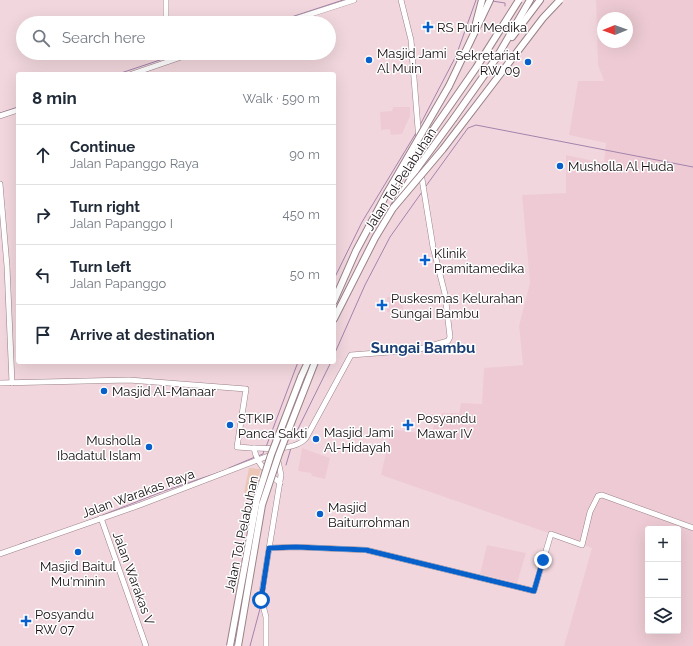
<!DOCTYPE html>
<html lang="en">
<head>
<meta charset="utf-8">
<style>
  :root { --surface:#fff; --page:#f6f6f7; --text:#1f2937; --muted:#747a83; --line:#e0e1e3 }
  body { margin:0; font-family:Raleway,sans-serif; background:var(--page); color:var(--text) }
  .controls { position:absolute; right:12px; bottom:12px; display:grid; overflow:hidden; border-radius:4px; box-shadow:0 4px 16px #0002 }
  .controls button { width:36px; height:36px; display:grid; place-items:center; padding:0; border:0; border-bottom:1px solid var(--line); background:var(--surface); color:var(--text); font:20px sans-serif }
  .compass { position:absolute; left:597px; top:12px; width:36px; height:36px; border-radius:50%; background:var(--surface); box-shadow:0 4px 16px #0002; rotate:269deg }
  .stop { position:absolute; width:12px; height:12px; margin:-9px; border:3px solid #0861ca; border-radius:50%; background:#fff }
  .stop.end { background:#0861ca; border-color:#fff; box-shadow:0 1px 4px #0008 }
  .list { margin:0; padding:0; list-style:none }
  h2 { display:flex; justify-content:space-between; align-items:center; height:52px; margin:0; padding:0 16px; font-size:17px }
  h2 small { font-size:13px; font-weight:400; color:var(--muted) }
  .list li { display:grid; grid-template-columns:26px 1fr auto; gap:12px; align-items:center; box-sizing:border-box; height:60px; padding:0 16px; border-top:1px solid var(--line) }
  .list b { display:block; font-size:15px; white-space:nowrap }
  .list p { margin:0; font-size:13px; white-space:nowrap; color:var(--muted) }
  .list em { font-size:13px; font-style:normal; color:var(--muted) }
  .icon { flex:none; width:22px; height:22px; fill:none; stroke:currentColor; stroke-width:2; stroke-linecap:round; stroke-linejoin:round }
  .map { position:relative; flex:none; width:693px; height:646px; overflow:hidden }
  .search { position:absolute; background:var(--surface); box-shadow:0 4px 16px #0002; left:16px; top:16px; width:320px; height:44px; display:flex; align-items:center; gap:10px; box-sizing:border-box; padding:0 14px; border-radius:22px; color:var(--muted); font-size:15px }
  .panel { position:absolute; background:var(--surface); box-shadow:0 4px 16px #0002; left:16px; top:72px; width:320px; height:292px; border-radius:4px }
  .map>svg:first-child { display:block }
</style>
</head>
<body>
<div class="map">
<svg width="693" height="646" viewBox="0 0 693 646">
  <rect width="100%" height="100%" fill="#f1d7dd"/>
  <g fill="#eecbd4" fill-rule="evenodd">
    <path d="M596,0H693V646H564L592,548L381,475L391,429L426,434L433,429L435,421L441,420L442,413H459L461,403L482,404L484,368L523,365L519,326L530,283L522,195L566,193V155L604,163L606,143L569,135L578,81H604L598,65ZM603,18H627V42H603ZM648,529H678V631H648Z"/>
    <path d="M393,107H410V116L402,134L391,135L390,129L381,130L380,112L392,111Z"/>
    <path d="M387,297H403V310L387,312Z"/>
    <path d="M302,448L330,458L325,479L312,476L311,473L298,471Z"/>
    <path d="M487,545L526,553L517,583L480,574Z"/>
  </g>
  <path fill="#ecc7b8" d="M249,468L261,469L251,498L244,492Z"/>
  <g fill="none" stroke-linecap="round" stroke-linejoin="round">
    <g stroke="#a483ac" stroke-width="1">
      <path d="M492,1L505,3V6"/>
      <path d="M273,23L343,0"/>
      <path d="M169,57L182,53"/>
      <path d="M118,74L166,58"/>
      <path d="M0,113L18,107"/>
      <path d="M420,125L456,56L476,0"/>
      <path d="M426,186L468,128L476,125L693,167"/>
      <path d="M334,279L362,222L416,133"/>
      <path d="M334,355L365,285L390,237L422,192"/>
      <path d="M294,437L331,362"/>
      <path d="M266,447L298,362"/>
      <path d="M258,456L263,454L264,450"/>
      <path d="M286,465L291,448"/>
      <path d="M229,468L255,457"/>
      <path d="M85,522L164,491L226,470"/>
      <path d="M20,544L48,535"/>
      <path d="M264,593L265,586"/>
      <path d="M250,646L261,605"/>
    </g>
    <g stroke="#9a8288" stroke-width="6">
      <g id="secondary">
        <path d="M166,0V23"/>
        <path d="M283,23L354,0"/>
        <path d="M167,53L168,61"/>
        <path d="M132,74L193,53"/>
        <path d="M0,116L18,110"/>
        <path d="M0,184L7,266L12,383"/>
        <path d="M0,383L129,380L246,389L237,447C255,448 294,453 306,438L351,355L416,350L448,341L450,337L445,294L433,247L422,179L411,40L401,0"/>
        <path d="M254,448C257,465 267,472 280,483"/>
        <path d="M101,518L146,646"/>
        <path d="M269,548L296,547L366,550L534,591L551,534L582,545L590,512L598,496L602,495L693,528"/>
        <path d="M0,554L140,505L276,453L280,448"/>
        <path d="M266,646V617L261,598L281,475L277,456"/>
      </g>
    </g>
    <g stroke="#9a8288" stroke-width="8">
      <g id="highway">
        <path d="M476,23L482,0"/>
        <path d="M512,37L540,0"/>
        <path d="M449,86L490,0"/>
        <path d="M454,118L497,57L530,0"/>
        <path d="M334,301L356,251L387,193L392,190L410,163"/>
        <path d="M334,319L375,238L416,170"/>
        <path d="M301,377L308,362"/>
      </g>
    </g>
    <use href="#secondary" stroke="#fff" stroke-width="5"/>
    <use href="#highway" stroke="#fff" stroke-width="6"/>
    <g stroke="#9a8288" stroke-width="8" stroke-linecap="butt">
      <g id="highway-bridge">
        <path d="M410,163L476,68L519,0"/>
        <path d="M416,170L454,118"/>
        <path d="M387,193L449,86"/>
        <path d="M394,207L443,149L543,18L560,0"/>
        <path d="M230,646L257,499L271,455L301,377"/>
        <path d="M238,646L262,505L279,454L315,362"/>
      </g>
    </g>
    <use href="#highway-bridge" stroke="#fff" stroke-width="6"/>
  </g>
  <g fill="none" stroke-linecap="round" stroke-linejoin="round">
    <path stroke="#0861ca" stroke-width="5" d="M261,600L269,548L296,547L366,550L534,591L543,560"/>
  </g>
  <g fill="#0861ca" stroke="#fff" stroke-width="1.5">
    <path d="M426 21h4v4h4v4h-4v4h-4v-4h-4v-4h4z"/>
    <circle cx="369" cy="60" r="4"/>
    <circle cx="528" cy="62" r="4"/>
    <circle cx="560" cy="166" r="4"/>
    <path d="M423 254h4v4h4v4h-4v4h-4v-4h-4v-4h4z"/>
    <path d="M380 299h4v4h4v4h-4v4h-4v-4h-4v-4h4z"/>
    <circle cx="104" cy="391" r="4"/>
    <circle cx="230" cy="425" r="4"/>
    <path d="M406 419h4v4h4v4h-4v4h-4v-4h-4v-4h4z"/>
    <circle cx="316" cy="439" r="4"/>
    <circle cx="149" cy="447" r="4"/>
    <circle cx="320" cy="514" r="4"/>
    <circle cx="78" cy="552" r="4"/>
    <path d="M24 615h4v4h4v4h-4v4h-4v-4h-4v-4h4z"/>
  </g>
  <g text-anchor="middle" stroke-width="3" stroke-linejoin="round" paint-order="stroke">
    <g font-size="13" fill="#160e10" stroke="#fff" text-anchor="start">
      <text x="437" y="32">RS Puri Medika</text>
      <text x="377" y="58">Masjid Jami<tspan x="377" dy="15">Al Muin</tspan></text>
      <text x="520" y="60" text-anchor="end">Sekretariat<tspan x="520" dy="15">RW 09</tspan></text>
      <text x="568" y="171">Musholla Al Huda</text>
      <text x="434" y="258">Klinik<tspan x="434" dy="15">Pramitamedika</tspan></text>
      <text x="391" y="303">Puskesmas Kelurahan<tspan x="391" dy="15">Sungai Bambu</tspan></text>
      <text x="112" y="396">Masjid Al-Manaar</text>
      <text x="238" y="423">STKIP<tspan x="238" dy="15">Panca Sakti</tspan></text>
      <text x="417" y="423">Posyandu<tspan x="417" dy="15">Mawar IV</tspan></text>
      <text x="324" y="437">Masjid Jami<tspan x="324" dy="15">Al-Hidayah</tspan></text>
      <text x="141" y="445" text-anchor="end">Musholla<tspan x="141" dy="15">Ibadatul Islam</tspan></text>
      <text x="328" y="512">Masjid<tspan x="328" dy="15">Baiturrohman</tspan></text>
      <text x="78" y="571" text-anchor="middle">Masjid Baitul<tspan x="78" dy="15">Mu'minin</tspan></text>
      <text x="35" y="619">Posyandu<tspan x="35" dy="15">RW 07</tspan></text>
    </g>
    <g font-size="13" fill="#160e10" stroke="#fff">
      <text transform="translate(400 179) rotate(-57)" y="5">Jalan Tol Pelabuhan</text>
      <text transform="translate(138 493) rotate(-20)" y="5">Jalan Warakas Raya</text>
      <text transform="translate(241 534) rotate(-78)" y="5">Jalan Tol Pelabuhan</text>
      <text transform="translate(134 578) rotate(70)" y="5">Jalan Warakas V</text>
    </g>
    <g font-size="15" font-weight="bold" fill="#1a3f74" stroke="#fff">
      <text x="423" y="353">Sungai Bambu</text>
    </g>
  </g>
</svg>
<div class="controls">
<button>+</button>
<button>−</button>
<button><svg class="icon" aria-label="layers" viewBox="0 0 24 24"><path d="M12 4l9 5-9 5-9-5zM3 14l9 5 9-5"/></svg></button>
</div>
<svg class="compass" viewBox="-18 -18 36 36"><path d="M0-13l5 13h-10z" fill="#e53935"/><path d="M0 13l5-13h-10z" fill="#747a83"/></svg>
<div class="stop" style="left:261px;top:600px"></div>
<div class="stop end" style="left:543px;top:560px"></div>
<div class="search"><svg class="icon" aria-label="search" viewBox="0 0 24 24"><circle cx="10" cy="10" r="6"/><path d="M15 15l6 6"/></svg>Search here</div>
<section class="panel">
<h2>8 min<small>Walk · 590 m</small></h2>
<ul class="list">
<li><svg class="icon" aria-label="ahead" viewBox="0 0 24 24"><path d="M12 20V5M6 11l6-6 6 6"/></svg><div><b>Continue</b><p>Jalan Papanggo Raya</p></div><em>90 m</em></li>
<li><svg class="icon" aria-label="right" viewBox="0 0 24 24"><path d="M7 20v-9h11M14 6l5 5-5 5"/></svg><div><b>Turn right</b><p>Jalan Papanggo I</p></div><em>450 m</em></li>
<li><svg class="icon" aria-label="left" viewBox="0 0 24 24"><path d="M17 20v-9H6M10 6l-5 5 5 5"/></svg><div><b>Turn left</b><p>Jalan Papanggo</p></div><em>50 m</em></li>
<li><svg class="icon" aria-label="arrive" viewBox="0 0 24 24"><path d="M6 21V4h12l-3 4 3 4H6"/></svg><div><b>Arrive at destination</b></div></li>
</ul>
</section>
</div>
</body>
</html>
